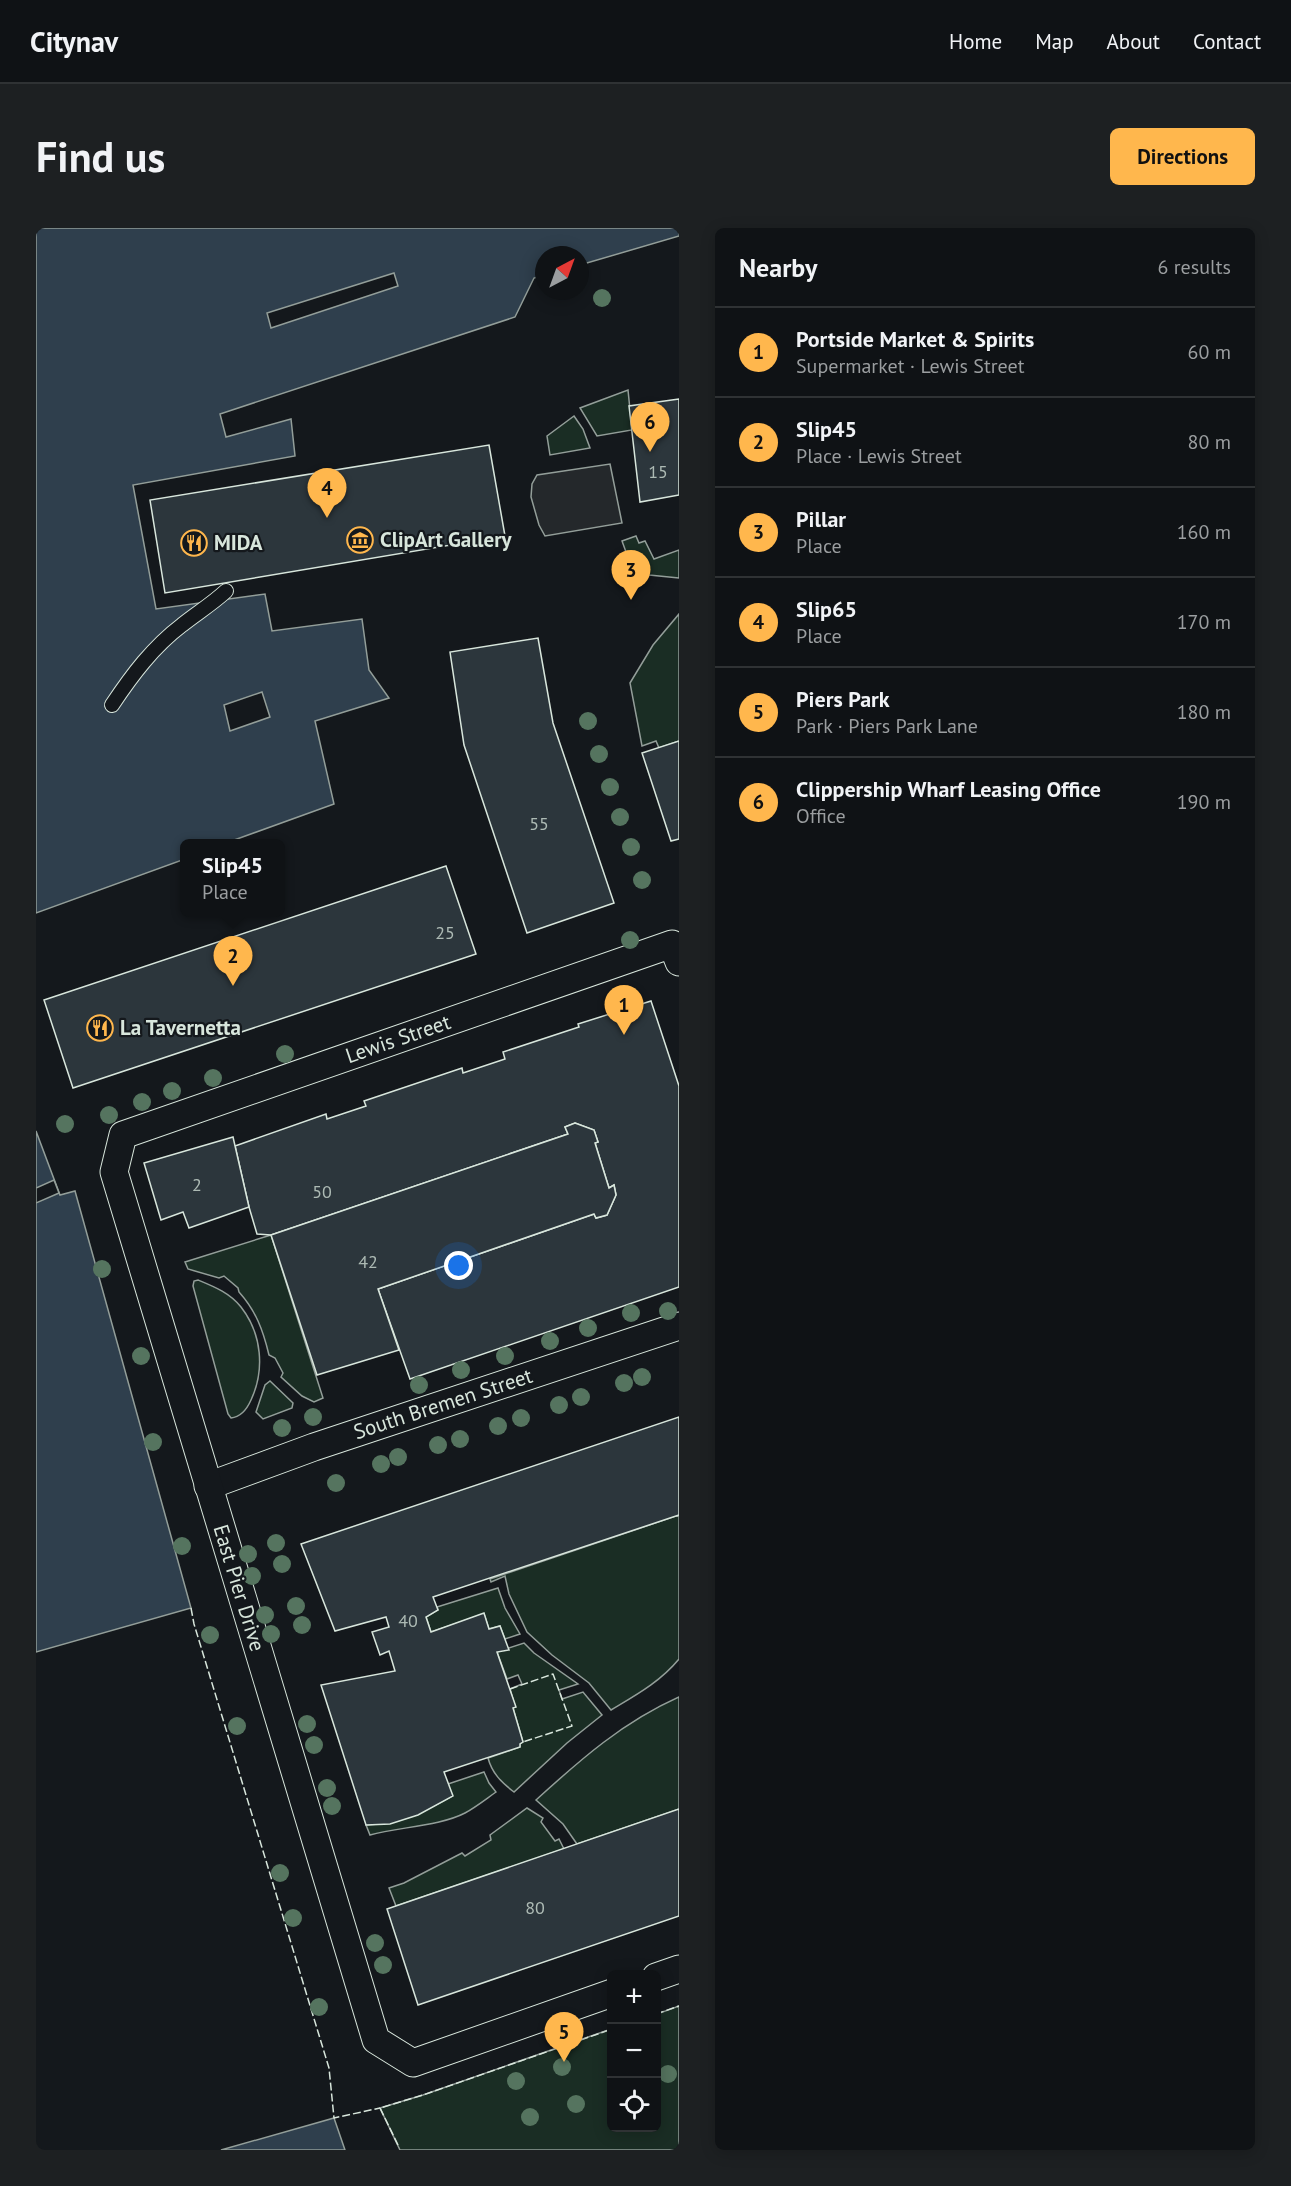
<!DOCTYPE html>
<html lang="en">
<head>
<meta charset="utf-8">
<style>
  :root { --surface:#0f1215; --page:#1d2022; --text:#f1f3f6; --muted:#9b9ea0; --line:#2f3234; --accent:#ffb74d }
  body { margin:0; font-family:"PT Sans",sans-serif; background:var(--page); color:var(--text) }
  .controls { position:absolute; right:18px; bottom:18px; display:grid; overflow:hidden; border-radius:9px; box-shadow:0 3px 15px #0003 }
  .controls button { width:54px; height:54px; display:grid; place-items:center; padding:0; border:0; border-bottom:2px solid var(--line); background:var(--surface); color:var(--text); font:30px sans-serif }
  .compass { position:absolute; left:499px; top:18px; width:54px; height:54px; border-radius:50%; background:var(--surface); box-shadow:0 3px 15px #0003; rotate:41deg }
  .you { position:absolute; left:423px; top:1038px; width:21px; height:21px; margin:-15px; border:4px solid #fff; border-radius:50%; background:#1a73e8; box-shadow:0 0 0 9px #1a73e833 }
  .badge { display:grid; place-items:center; width:39px; height:39px; border-radius:50%; background:var(--accent); color:#111; font-size:20px; font-weight:700 }
  .pin { position:absolute; translate:-50% -50px; filter:drop-shadow(0 2px 3px #0008) }
  .pin::after { content:''; position:absolute; top:32px; width:21px; height:18px; background:inherit; clip-path:polygon(0 0,100% 0,50% 100%) }
  .popup { position:absolute; left:144px; top:611px; width:105px; height:78px; box-sizing:border-box; display:grid; place-content:center; border-radius:9px; background:var(--surface); filter:drop-shadow(0 2px 4px #0005); font-size:20px; white-space:nowrap; color:var(--muted) }
  .popup b { font-size:22px; color:var(--text) }
  .popup::after { content:''; position:absolute; left:50%; top:100%; margin-left:-12px; border:12px solid transparent; border-top-color:var(--surface) }
  .list { margin:0; padding:0; list-style:none }
  h2 { display:flex; justify-content:space-between; align-items:center; height:78px; margin:0; padding:0 24px; font-size:26px }
  h2 small { font-size:20px; font-weight:400; color:var(--muted) }
  .list li { display:grid; grid-template-columns:39px 1fr auto; gap:18px; align-items:center; box-sizing:border-box; height:90px; padding:0 24px; border-top:2px solid var(--line) }
  .list b { display:block; font-size:22px; white-space:nowrap }
  .list p { margin:0; font-size:20px; white-space:nowrap; color:var(--muted) }
  .list em { font-size:20px; font-style:normal; color:var(--muted) }
  .icon { flex:none; width:33px; height:33px; fill:none; stroke:currentColor; stroke-width:2; stroke-linecap:round; stroke-linejoin:round }
  .map { position:relative; flex:none; width:643px; height:1922px; overflow:hidden; border-radius:9px }
  header { display:flex; align-items:center; gap:36px; box-sizing:border-box; height:84px; padding:0 30px; background:var(--surface); border-bottom:2px solid var(--line) }
  header strong { font-size:28px }
  nav { display:flex; gap:33px; margin-inline-start:auto; font-size:21px }
  .intro { display:flex; align-items:center; justify-content:space-between; box-sizing:border-box; height:144px; padding:0 36px }
  h1 { margin:0; font-size:42px }
  .button { padding:15px 27px; border-radius:9px; background:var(--accent); color:#111; font-size:21px; font-weight:700 }
  main { display:flex; gap:36px; padding:0 36px }
  aside { flex:1; background:var(--surface); border-radius:9px; box-shadow:0 3px 15px #0003 }
  .map>svg:first-child { display:block }
</style>
</head>
<body>
<header>
<strong>Citynav</strong>
<nav><a>Home</a><a>Map</a><a>About</a><a>Contact</a></nav>
</header>
<div class="intro"><h1>Find us</h1><a class="button">Directions</a></div>
<main>
<div class="map">
<svg width="643" height="1922" viewBox="0 0 643 1922">
  <rect width="100%" height="100%" fill="#14181c"/>
  <g fill="#1a2d24" stroke="#939e99" stroke-width="1.5">
    <path d="M592,162L596,202L561,208L544,180Z"/>
    <path d="M538,188L547,201L554,220L514,227L511,208Z"/>
    <path d="M600,308L603,315L609,313L618,331L643,322V350L613,347L594,340V335L586,313Z"/>
    <path d="M643,386V513L623,520L620,513L606,518L594,455L617,417Z"/>
    <path d="M235,1007L287,1170L278,1174L266,1168L245,1149L247,1145L239,1130L233,1127C227,1102 220,1083 203,1064L202,1060L188,1048L183,1050L152,1041L149,1034Z"/>
    <path d="M162,1052C179,1059 194,1065 205,1079C226,1106 229,1142 215,1172C211,1181 205,1189 195,1190L192,1186L157,1058L158,1053Z"/>
    <path d="M234,1153L257,1175L256,1180L227,1191L220,1184L229,1157Z"/>
    <path d="M643,1287V1431C624,1454 600,1467 575,1482L553,1455L516,1427L491,1404L473,1366L469,1348L455,1354L454,1351Z"/>
    <path d="M462,1360L469,1380L484,1406L469,1411L464,1398L453,1401L448,1386L395,1404L390,1389L402,1382L401,1379Z"/>
    <path d="M488,1415L498,1425L542,1456L523,1462L526,1471L547,1464L566,1487L531,1515L478,1564C465,1554 456,1545 452,1530L484,1519V1516L487,1514L477,1480L479,1478L474,1461L486,1456L482,1447L471,1451L461,1424Z"/>
    <path d="M643,1469V1581L541,1616L527,1596L500,1572C545,1531 587,1494 643,1469Z"/>
    <path d="M448,1544L453,1555L460,1564C450,1571 440,1579 429,1585C404,1598 363,1599 334,1607L330,1597C367,1595 384,1586 416,1568L412,1556Z"/>
    <path d="M491,1580L507,1590L505,1594L519,1613L523,1611L528,1621L360,1678L353,1660L368,1655L426,1625L429,1628L455,1612L454,1607Z"/>
    <path d="M643,1778V1922H364L344,1880L387,1867L575,1801L576,1900H620L621,1786Z"/>
  </g>
  <path fill="#24282b" stroke="#939e99" stroke-width="1.5" d="M574,236L586,295L509,308L503,297L495,269L496,256L501,247Z"/>
  <g fill="#2f3f4d" stroke="#939e99" stroke-width="1.5">
    <path d="M0,0H643V8L544,37V27H508V47L498,50L479,89L184,186L190,209L255,191L259,228L97,257L120,381L229,366L236,403L326,391L333,442L353,470L279,493L298,576L190,615L149,616V631L0,685Z"/>
    <path d="M0,903L24,967L39,963L155,1380L0,1424Z"/>
    <path d="M298,1890L309,1922H185Z"/>
  </g>
  <g fill="#14181c" stroke="#939e99" stroke-width="1.5">
    <path d="M358,45L362,58L235,100L231,85Z"/>
    <path d="M226,464L234,489L194,503L188,477Z"/>
    <path d="M18,952L23,965L0,975V960Z"/>
  </g>
  <g fill="#2c363c" stroke="#d8e6dc" stroke-width="1.5">
    <path d="M643,171V267L604,274L593,178Z"/>
    <path d="M453,217L469,308L129,365L114,272Z"/>
    <path d="M502,410L517,495L578,675L491,705L428,517L414,424Z"/>
    <path d="M643,513V611L635,613L606,525Z"/>
    <path d="M410,638L440,726L37,860L8,772Z"/>
    <path d="M615,773L643,858V1059L374,1151L342,1061L558,986L560,990L571,987L580,967L578,957L573,960L559,915L562,914L558,902L539,895L529,899L532,906L235,1007L221,1006L213,979L199,918L290,886L291,891L330,878L328,873L426,840L427,845L469,831L467,824L543,799L542,796Z"/>
    <path d="M539,895L558,902L562,914L559,915L573,960L578,957L580,967L571,987L560,990L558,986L342,1061L363,1122L281,1147L235,1007L532,906L529,899Z"/>
    <path d="M197,909L213,979L153,1000L147,984L125,992L108,935Z"/>
    <path d="M643,1189V1287L397,1369L402,1382L390,1389L395,1404L448,1385L453,1401L464,1398L473,1422L461,1424L480,1479L477,1480L487,1514L484,1516V1519L408,1544L417,1568L382,1587L354,1596L330,1597L285,1457L359,1443L353,1423L344,1427L336,1404L353,1399L350,1389L299,1403L265,1316Z"/>
    <path d="M643,1581V1688L382,1777L351,1681Z"/>
  </g>
  <g fill="none" stroke-linecap="round" stroke-linejoin="round">
    <g stroke="#d8e6dc" stroke-width="16">
      <path id="lane" d="M76,477C96,447 117,419 146,397C161,385 176,376 190,363"/>
    </g>
    <g stroke="#d8e6dc" stroke-width="29">
      <g id="street">
        <path d="M172,1258L278,1219L643,1098"/>
        <path d="M620,1749L643,1741"/>
        <path d="M576,1765L377,1835L340,1812L78,944L87,907L636,716L643,734"/>
      </g>
    </g>
    <use href="#lane" stroke="#14181c" stroke-width="14"/>
    <use href="#street" stroke="#14181c" stroke-width="27"/>
    <g stroke="#d8e6dc" stroke-width="1.5" stroke-dasharray="8 3" stroke-linecap="butt">
      <path d="M155,1380L158,1396L293,1840L298,1890L344,1880"/>
      <path d="M474,1461L517,1446L536,1498L487,1514"/>
      <path d="M620,1786L643,1778"/>
      <path d="M362,1917L344,1880L387,1867L576,1801"/>
    </g>
  </g>
  <g fill="#55745f">
    <circle cx="566" cy="70" r="9"/>
    <circle cx="552" cy="493" r="9"/>
    <circle cx="563" cy="526" r="9"/>
    <circle cx="574" cy="559" r="9"/>
    <circle cx="584" cy="589" r="9"/>
    <circle cx="595" cy="619" r="9"/>
    <circle cx="606" cy="652" r="9"/>
    <circle cx="594" cy="712" r="9"/>
    <circle cx="249" cy="826" r="9"/>
    <circle cx="177" cy="850" r="9"/>
    <circle cx="136" cy="863" r="9"/>
    <circle cx="106" cy="874" r="9"/>
    <circle cx="73" cy="887" r="9"/>
    <circle cx="29" cy="896" r="9"/>
    <circle cx="66" cy="1041" r="9"/>
    <circle cx="632" cy="1083" r="9"/>
    <circle cx="595" cy="1085" r="9"/>
    <circle cx="552" cy="1100" r="9"/>
    <circle cx="514" cy="1113" r="9"/>
    <circle cx="105" cy="1128" r="9"/>
    <circle cx="469" cy="1128" r="9"/>
    <circle cx="425" cy="1142" r="9"/>
    <circle cx="606" cy="1149" r="9"/>
    <circle cx="588" cy="1155" r="9"/>
    <circle cx="383" cy="1157" r="9"/>
    <circle cx="545" cy="1169" r="9"/>
    <circle cx="523" cy="1177" r="9"/>
    <circle cx="277" cy="1189" r="9"/>
    <circle cx="485" cy="1190" r="9"/>
    <circle cx="462" cy="1198" r="9"/>
    <circle cx="246" cy="1200" r="9"/>
    <circle cx="424" cy="1211" r="9"/>
    <circle cx="117" cy="1214" r="9"/>
    <circle cx="402" cy="1217" r="9"/>
    <circle cx="362" cy="1229" r="9"/>
    <circle cx="345" cy="1236" r="9"/>
    <circle cx="300" cy="1255" r="9"/>
    <circle cx="240" cy="1315" r="9"/>
    <circle cx="146" cy="1318" r="9"/>
    <circle cx="212" cy="1326" r="9"/>
    <circle cx="246" cy="1336" r="9"/>
    <circle cx="216" cy="1348" r="9"/>
    <circle cx="260" cy="1378" r="9"/>
    <circle cx="229" cy="1387" r="9"/>
    <circle cx="266" cy="1397" r="9"/>
    <circle cx="235" cy="1406" r="9"/>
    <circle cx="174" cy="1407" r="9"/>
    <circle cx="271" cy="1496" r="9"/>
    <circle cx="201" cy="1498" r="9"/>
    <circle cx="278" cy="1517" r="9"/>
    <circle cx="291" cy="1560" r="9"/>
    <circle cx="296" cy="1578" r="9"/>
    <circle cx="244" cy="1645" r="9"/>
    <circle cx="257" cy="1690" r="9"/>
    <circle cx="339" cy="1715" r="9"/>
    <circle cx="347" cy="1737" r="9"/>
    <circle cx="283" cy="1779" r="9"/>
    <circle cx="526" cy="1839" r="9"/>
    <circle cx="632" cy="1846" r="9"/>
    <circle cx="480" cy="1853" r="9"/>
    <circle cx="540" cy="1876" r="9"/>
    <circle cx="494" cy="1889" r="9"/>
  </g>
  <defs>
    <g id="museum-ring" transform="scale(1.35)"><circle r="9.5" fill="#14181c" stroke="#ffb74d" stroke-width="1.5"/><path d="M0-6L6-3V-2H-6V-3ZM-5-1h2V3h-2ZM-1-1h2V3h-2ZM3-1h2V3H3ZM-6 4H6V6H-6Z" fill="#ffb74d"/></g>
    <g id="restaurant-ring" transform="scale(1.35)"><circle r="9.5" fill="#14181c" stroke="#ffb74d" stroke-width="1.5"/><path d="M-5-6h1v4h1v-4h1v4h1v-4h1v5L-1.5 .5V6h-2V.5L-5-1ZM5-6V6H3V1.5H1.5Q1.5-4 5-6Z" fill="#ffb74d"/></g>
  </defs>
  <g fill-rule="evenodd">
    <use href="#museum-ring" x="324" y="312"/>
    <use href="#restaurant-ring" x="158" y="315"/>
    <use href="#restaurant-ring" x="64" y="800"/>
  </g>
  <g text-anchor="middle" stroke-width="4.5" stroke-linejoin="round" paint-order="stroke">
    <g font-size="18" fill="#adbab4">
      <text x="622" y="250">15</text>
      <text x="503" y="602">55</text>
      <text x="409" y="711">25</text>
      <text x="161" y="963">2</text>
      <text x="286" y="970">50</text>
      <text x="332" y="1040">42</text>
      <text x="372" y="1399">40</text>
      <text x="499" y="1686">80</text>
    </g>
    <g font-size="21" font-weight="bold" fill="#d8e6dc" stroke="#14181c" text-anchor="start">
      <text x="344" y="319">ClipArt Gallery</text>
      <text x="178" y="322">MIDA</text>
      <text x="84" y="807">La Tavernetta</text>
    </g>
    <g font-size="21" fill="#d8e6dc" stroke="#14181c">
      <text transform="translate(362 811) rotate(-19)" y="7">Lewis Street</text>
      <text transform="translate(407 1176) rotate(-18)" y="7">South Bremen Street</text>
      <text transform="translate(203 1360) rotate(73)" y="7">East Pier Drive</text>
    </g>
  </g>
</svg>
<div class="controls">
<button>+</button>
<button>−</button>
<button><svg class="icon" aria-label="locate" viewBox="0 0 24 24"><circle cx="12" cy="12" r="6"/><path d="M12 2v4M12 18v4M2 12h4M18 12h4"/></svg></button>
</div>
<svg class="compass" viewBox="-18 -18 36 36"><path d="M0-13l5 13h-10z" fill="#e53935"/><path d="M0 13l5-13h-10z" fill="#9b9ea0"/></svg>
<div class="you"></div>
<div class="pin badge" style="left:588px;top:807px">1</div>
<div class="pin badge" style="left:197px;top:758px">2</div>
<div class="popup"><b>Slip45</b>Place</div>
<div class="pin badge" style="left:595px;top:372px">3</div>
<div class="pin badge" style="left:291px;top:290px">4</div>
<div class="pin badge" style="left:528px;top:1834px">5</div>
<div class="pin badge" style="left:614px;top:224px">6</div>
</div>
<aside>
<h2>Nearby<small>6 results</small></h2>
<ul class="list">
<li><span class="badge">1</span><div><b>Portside Market &amp; Spirits</b><p>Supermarket · Lewis Street</p></div><em>60 m</em></li>
<li><span class="badge">2</span><div><b>Slip45</b><p>Place · Lewis Street</p></div><em>80 m</em></li>
<li><span class="badge">3</span><div><b>Pillar</b><p>Place</p></div><em>160 m</em></li>
<li><span class="badge">4</span><div><b>Slip65</b><p>Place</p></div><em>170 m</em></li>
<li><span class="badge">5</span><div><b>Piers Park</b><p>Park · Piers Park Lane</p></div><em>180 m</em></li>
<li><span class="badge">6</span><div><b>Clippership Wharf Leasing Office</b><p>Office</p></div><em>190 m</em></li>
</ul>
</aside>
</main>
</body>
</html>
